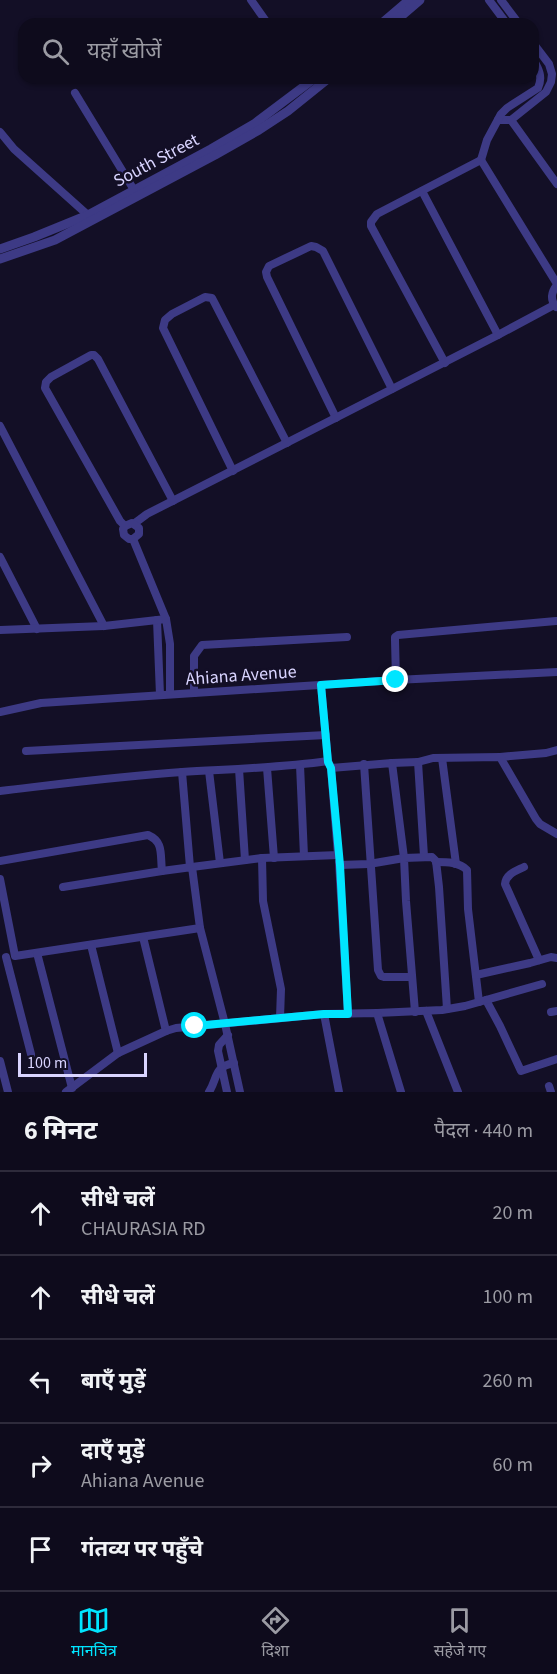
<!DOCTYPE html>
<html lang="hi">
<head>
<meta charset="utf-8">
<style>
  :root { --surface:#0e0b1c; --page:#171425; --text:#f1f3f6; --muted:#9b9ba3; --line:#2e2b3b; --accent:#00e5ff }
  body { margin:0; font-family:"Source Sans 3","Noto Sans Devanagari",sans-serif; background:var(--page); color:var(--text) }
  .scale { position:absolute; left:18px; bottom:15px; width:129px; box-sizing:border-box; padding-left:6px; border:3px solid #d9d4ff; border-top:0; font-size:16px; line-height:21px; white-space:nowrap; color:#d9d4ff; -webkit-text-stroke:4px #130f26; paint-order:stroke }
  .stop { position:absolute; width:18px; height:18px; margin:-14px; border:4px solid #00e5ff; border-radius:50%; background:#fff }
  .stop.end { background:#00e5ff; border-color:#fff; box-shadow:0 2px 6px #0008 }
  .list { margin:0; padding:0; list-style:none }
  h2 { display:flex; justify-content:space-between; align-items:center; height:78px; margin:0; padding:0 24px; font-size:26px }
  h2 small { font-size:20px; font-weight:400; color:var(--muted) }
  .list li { display:grid; grid-template-columns:39px 1fr auto; gap:18px; align-items:center; box-sizing:border-box; height:84px; padding:0 24px; border-top:2px solid var(--line) }
  .list b { display:block; font-size:22px; white-space:nowrap }
  .list p { margin:0; font-size:20px; white-space:nowrap; color:var(--muted) }
  .list em { font-size:20px; font-style:normal; color:var(--muted) }
  .icon { flex:none; width:33px; height:33px; fill:none; stroke:currentColor; stroke-width:2; stroke-linecap:round; stroke-linejoin:round }
  .map { position:relative; flex:none; width:557px; height:1092px; overflow:hidden }
  .search { position:absolute; background:var(--surface); box-shadow:0 2px 4px #0004; left:18px; right:18px; top:18px; height:66px; display:flex; align-items:center; gap:15px; box-sizing:border-box; padding:0 21px; border-radius:18px; color:var(--muted); font-size:22px }
  .sheet { height:498px; background:var(--surface) }
  nav { display:flex; justify-content:space-around; align-items:center; box-sizing:border-box; height:84px; border-top:2px solid var(--line); background:var(--surface); font-size:16px; color:var(--muted) }
  nav a { display:grid; justify-items:center; gap:3px }
  nav .on { color:var(--accent) }
  .map>svg:first-child { display:block }
</style>
</head>
<body>
<div class="map">
<svg width="557" height="1092" viewBox="0 0 557 1092">
  <rect width="100%" height="100%" fill="#130f26"/>
  <g fill="none" stroke-linecap="round" stroke-linejoin="round">
    <g stroke="#3d3a85" stroke-width="8">
      <path d="M251,0L268,24"/>
      <path d="M489,0L507,24"/>
      <path d="M501,0L519,24"/>
      <path d="M75,93L134,190"/>
      <path d="M498,120H511L546,92L551,82L552,74L549,64L533,43"/>
      <path d="M511,120L557,184"/>
      <path d="M0,132L14,149L90,217"/>
      <path d="M481,160L487,140L501,114L507,108L538,88C543,77 539,69 533,59"/>
      <path d="M422,191L498,335"/>
      <path d="M556,307C550,300 551,292 557,285"/>
      <path d="M445,363L371,226V222L377,214L481,160L557,284"/>
      <path d="M336,418L267,277L266,272L269,266L311,246L316,247L323,251L392,389"/>
      <path d="M0,426L104,626"/>
      <path d="M233,471L163,328L165,320L172,314L205,297L212,298L287,443"/>
      <path d="M135,523L147,514L498,335L554,305"/>
      <path d="M125,526L132,523L139,528V534L133,539"/>
      <path d="M0,557L37,629"/>
      <path d="M157,620L160,695"/>
      <path d="M0,630L104,626L166,619"/>
      <path d="M396,680L395,640V637L398,635L556,621"/>
      <path d="M194,693V656L202,645L347,637"/>
      <path d="M170,694V644L166,619L133,539H129L124,535L123,529L125,526L120,521L45,388L46,382L51,377L91,355H94L98,359L173,501"/>
      <path d="M0,712L41,703L396,680L557,672"/>
      <path d="M26,751L326,735"/>
      <path d="M500,757L546,753L557,750"/>
      <path d="M442,758L456,864"/>
      <path d="M418,762L424,856"/>
      <path d="M392,763L418,762L433,758L500,757L536,819L540,824L557,834"/>
      <path d="M364,764L378,970L381,976L384,977H412"/>
      <path d="M300,765L304,856"/>
      <path d="M267,768L274,858"/>
      <path d="M331,768L392,763L404,858L369,864L340,865"/>
      <path d="M239,769L245,860"/>
      <path d="M209,771L220,863"/>
      <path d="M182,772L190,867"/>
      <path d="M0,791C60,784 121,776 182,772C231,769 279,768 328,761"/>
      <path d="M262,858L263,901L281,989L280,1018"/>
      <path d="M0,861L148,835C164,842 160,854 162,871L63,887"/>
      <path d="M339,862L348,1014"/>
      <path d="M436,862C447,862 459,862 467,870L468,909L479,1002"/>
      <path d="M192,867L262,858L338,855L331,768L328,761L321,685"/>
      <path d="M524,867C516,871 506,874 505,884L539,960"/>
      <path d="M0,879L15,956L200,928L192,867L162,871"/>
      <path d="M200,928L225,1024L240,1092"/>
      <path d="M143,937L166,1031"/>
      <path d="M91,945L118,1053"/>
      <path d="M37,953L72,1088"/>
      <path d="M6,957L31,1054"/>
      <path d="M476,975L530,963L551,957L557,958"/>
      <path d="M486,1000L500,1026L521,1071L557,1059"/>
      <path d="M426,1011L458,1092"/>
      <path d="M415,1012L406,901L404,858L432,857L436,861L439,887L447,1009"/>
      <path d="M551,1012L557,1011"/>
      <path d="M377,1013L442,1010L465,1006L542,984"/>
      <path d="M324,1014L339,1092"/>
      <path d="M0,1061L8,1092"/>
      <path d="M549,1086L551,1092"/>
      <path d="M66,1092L118,1053L166,1031L176,1028L324,1014L377,1013L401,1092"/>
      <path d="M209,1092C218,1078 213,1067 234,1063"/>
      <path d="M227,1092L218,1051L219,1045L228,1035"/>
    </g>
    <g stroke="#3d3a85" stroke-width="9">
      <path d="M381,24L409,0"/>
      <path d="M392,24L420,0"/>
      <path d="M0,249L34,237L88,215L211,149L254,124L315,78"/>
      <path d="M0,259L55,240L215,155L259,130L288,111L329,78"/>
    </g>
  </g>
  <g fill="none" stroke-linecap="round" stroke-linejoin="round">
    <path stroke="#00e5ff" stroke-width="8" d="M195,1026L324,1014H348L340,865L331,768L328,762L321,685L396,680"/>
  </g>
  <g text-anchor="middle" stroke-width="5" stroke-linejoin="round" paint-order="stroke">
    <g font-size="18" fill="#d9d4ff" stroke="#130f26">
      <text transform="translate(156 160) rotate(-28)" y="6">South Street</text>
      <text transform="translate(241 675) rotate(-4)" y="6">Ahiana Avenue</text>
    </g>
  </g>
</svg>
<div class="scale">100 m</div>
<div class="stop" style="left:195px;top:1026px"></div>
<div class="stop end" style="left:396px;top:680px"></div>
<div class="search"><svg class="icon" aria-label="search" viewBox="0 0 24 24"><circle cx="10" cy="10" r="6"/><path d="M15 15l6 6"/></svg>यहाँ खोजें</div>
</div>
<section class="sheet">
<h2>6 मिनट<small>पैदल · 440 m</small></h2>
<ul class="list">
<li><svg class="icon" aria-label="ahead" viewBox="0 0 24 24"><path d="M12 20V5M6 11l6-6 6 6"/></svg><div><b>सीधे चलें</b><p>CHAURASIA RD</p></div><em>20 m</em></li>
<li><svg class="icon" aria-label="ahead" viewBox="0 0 24 24"><path d="M12 20V5M6 11l6-6 6 6"/></svg><div><b>सीधे चलें</b></div><em>100 m</em></li>
<li><svg class="icon" aria-label="left" viewBox="0 0 24 24"><path d="M17 20v-9H6M10 6l-5 5 5 5"/></svg><div><b>बाएँ मुड़ें</b></div><em>260 m</em></li>
<li><svg class="icon" aria-label="right" viewBox="0 0 24 24"><path d="M7 20v-9h11M14 6l5 5-5 5"/></svg><div><b>दाएँ मुड़ें</b><p>Ahiana Avenue</p></div><em>60 m</em></li>
<li><svg class="icon" aria-label="arrive" viewBox="0 0 24 24"><path d="M6 21V4h12l-3 4 3 4H6"/></svg><div><b>गंतव्य पर पहुँचे</b></div></li>
</ul>
</section>
<nav>
<a class="on"><svg class="icon" aria-label="map" viewBox="0 0 24 24"><path d="M3 6l6-2 6 2 6-2v14l-6 2-6-2-6 2zM9 4v14M15 6v14"/></svg>मानचित्र</a>
<a><svg class="icon" aria-label="directions" viewBox="0 0 24 24"><path d="M12 3l9 9-9 9-9-9zM9 14v-3h6M13 9l2 2-2 2"/></svg>दिशा</a>
<a><svg class="icon" aria-label="saved" viewBox="0 0 24 24"><path d="M7 4h10v16l-5-4-5 4z"/></svg>सहेजे गए</a>
</nav>
</body>
</html>
